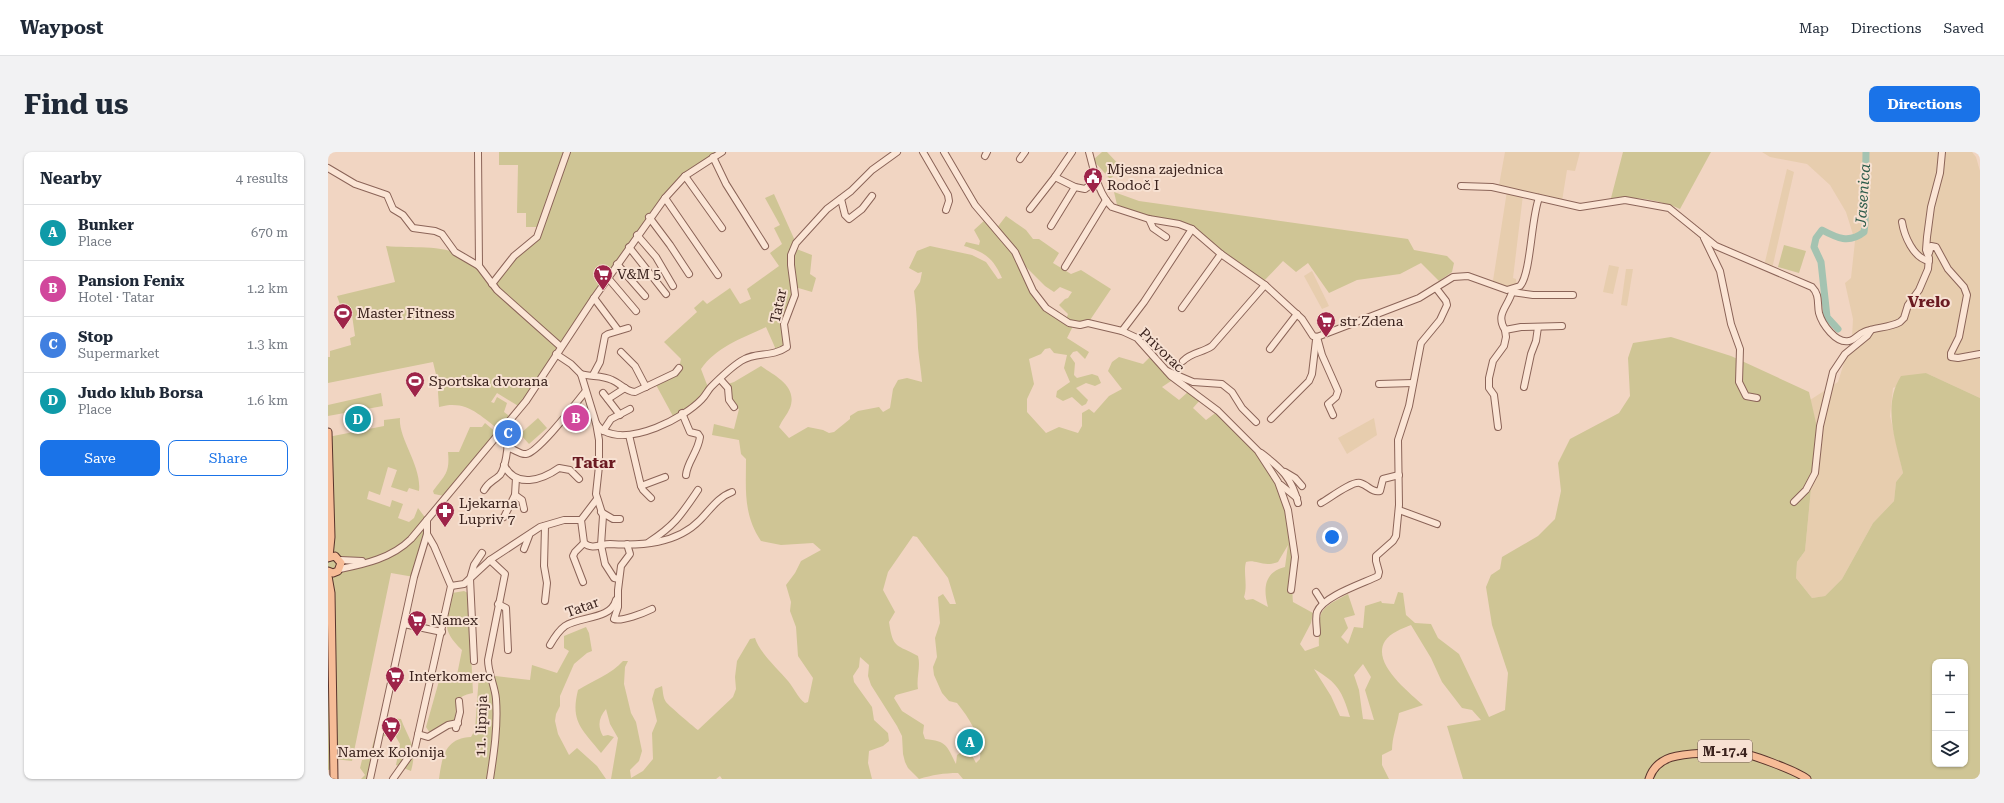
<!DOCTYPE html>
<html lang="en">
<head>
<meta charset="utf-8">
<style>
  :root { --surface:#fff; --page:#f2f2f3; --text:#1f2937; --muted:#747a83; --line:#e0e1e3; --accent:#1a73e8 }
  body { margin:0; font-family:"Roboto Serif",serif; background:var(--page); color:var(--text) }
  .controls { position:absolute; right:12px; bottom:12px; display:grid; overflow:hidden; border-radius:8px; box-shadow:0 1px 3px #0004 }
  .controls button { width:36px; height:36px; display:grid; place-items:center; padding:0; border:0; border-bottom:1px solid var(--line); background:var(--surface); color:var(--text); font:20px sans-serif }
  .you { position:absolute; left:1004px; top:385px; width:14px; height:14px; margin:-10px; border:3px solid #fff; border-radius:50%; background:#1a73e8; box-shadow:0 0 0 6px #1a73e833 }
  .badge { display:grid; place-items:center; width:26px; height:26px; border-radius:50%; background:var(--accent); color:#fff; font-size:13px; font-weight:700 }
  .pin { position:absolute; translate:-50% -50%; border:2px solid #fff; box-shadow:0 1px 4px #0006 }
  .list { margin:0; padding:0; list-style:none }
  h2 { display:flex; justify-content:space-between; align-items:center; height:52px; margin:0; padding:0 16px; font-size:17px }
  h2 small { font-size:13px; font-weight:400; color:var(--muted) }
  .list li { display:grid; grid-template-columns:26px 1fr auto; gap:12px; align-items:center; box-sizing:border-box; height:56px; padding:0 16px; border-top:1px solid var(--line) }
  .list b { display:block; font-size:15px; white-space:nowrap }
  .list p { margin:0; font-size:13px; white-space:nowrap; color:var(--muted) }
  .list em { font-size:13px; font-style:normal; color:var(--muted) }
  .actions { display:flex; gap:8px; padding:12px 16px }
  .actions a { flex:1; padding:9px 0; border:1px solid var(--accent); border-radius:8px; text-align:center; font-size:14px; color:var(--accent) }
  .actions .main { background:var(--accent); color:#fff }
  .icon { flex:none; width:22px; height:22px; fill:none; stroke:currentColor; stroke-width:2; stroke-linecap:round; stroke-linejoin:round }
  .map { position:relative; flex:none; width:1652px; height:627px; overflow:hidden; border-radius:8px }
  header { display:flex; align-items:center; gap:24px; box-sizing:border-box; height:56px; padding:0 20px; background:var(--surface); border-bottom:1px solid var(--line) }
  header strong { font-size:19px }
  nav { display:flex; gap:22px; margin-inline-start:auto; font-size:14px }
  .intro { display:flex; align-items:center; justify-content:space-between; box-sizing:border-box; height:96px; padding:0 24px }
  h1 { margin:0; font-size:28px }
  .button { padding:10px 18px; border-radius:8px; background:var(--accent); color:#fff; font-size:14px; font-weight:700 }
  main { display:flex; gap:24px; padding:0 24px }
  aside { flex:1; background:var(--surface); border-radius:8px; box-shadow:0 1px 3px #0004 }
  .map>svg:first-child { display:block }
</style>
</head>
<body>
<header>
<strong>Waypost</strong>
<nav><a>Map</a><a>Directions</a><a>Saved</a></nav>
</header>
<div class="intro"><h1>Find us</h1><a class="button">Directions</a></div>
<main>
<aside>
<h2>Nearby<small>4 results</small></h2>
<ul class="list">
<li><span class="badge" style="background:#0f9aa8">A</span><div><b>Bunker</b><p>Place</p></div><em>670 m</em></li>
<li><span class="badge" style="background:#d1479c">B</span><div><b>Pansion Fenix</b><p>Hotel · Tatar</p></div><em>1.2 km</em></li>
<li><span class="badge" style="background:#3f7fe0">C</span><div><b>Stop</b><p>Supermarket</p></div><em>1.3 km</em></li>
<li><span class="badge" style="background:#0f9aa8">D</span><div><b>Judo klub Borsa</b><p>Place</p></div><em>1.6 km</em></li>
</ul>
<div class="actions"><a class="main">Save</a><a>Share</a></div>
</aside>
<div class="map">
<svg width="1652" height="627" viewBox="0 0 1652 627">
  <rect width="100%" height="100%" fill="#f1d5c2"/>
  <g fill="#e7cdae">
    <path d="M1177,0H1252L1247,19L1239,18L1234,49L1171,33Z"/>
    <path d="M1434,0H1644L1648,5L1652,19V246L1598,221L1565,236L1562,264L1575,321L1568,330L1566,349L1545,371L1514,427L1497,444L1484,446L1468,426L1469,410L1477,399L1489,275L1482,248L1510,230L1524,185L1525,167L1517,131L1523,126L1527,89L1518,60L1502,33L1479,12L1442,5Z"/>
    <path d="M1459,17L1466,20L1444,117L1436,114Z"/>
    <path d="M1179,39L1195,43L1185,126L1188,127L1189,136L1164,135Z"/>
    <path d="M1281,113L1291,115L1285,142L1275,140Z"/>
    <path d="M1298,117H1305L1299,154L1293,153Z"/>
    <path d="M984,119L1001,154L994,157L976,124Z"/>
    <path d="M1046,266L1049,283L1019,302L1010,286Z"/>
  </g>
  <g fill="#cfc595" fill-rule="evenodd">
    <path d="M171,0H393L352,28L192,255L169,241L163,250L166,251L169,245L179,251L176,260L184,266L173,279C152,264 139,247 111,255L110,240L111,235L105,210L0,231V205H2V199L23,193L22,186L27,184L24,163L16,164L9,144L67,130L58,94C90,97 124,90 151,114C156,118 160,126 164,131L204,89L213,75H198V61H189L190,13H171Z"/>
    <path d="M774,0H779L794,16L782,27L765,8Z"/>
    <path d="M1295,0H1383L1352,57C1330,47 1308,45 1283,46Z"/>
    <path d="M786,40L811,49L1080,87L1086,98L1119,104L1126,111L1124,120L1111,129L1093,111L1072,122L1029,128L1001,141L980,111L968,120L955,109L935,130L894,100L867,77L790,57Z"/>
    <path d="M446,42L468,91L466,96L484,103L482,122L488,126L484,140L467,135L458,164L459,191L449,200L438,175C414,186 388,195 373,217L381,238L375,246L346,266L327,231L351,216L353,207L336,190L369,160L366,156L375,148L379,152L402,136L412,152L423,147L419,137L451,114L442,101L454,92L446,76L452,73L437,46Z"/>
    <path d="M678,64L698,78L705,87H711L731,101L725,111L743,122L753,118L783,137L760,171L752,173L738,168L740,162L731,153L737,147L740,146L744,140L732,135L726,140L717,134L696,113L693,111C701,134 719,168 746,172L739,186L761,200L757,207L749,199L745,200L742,204L747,211L746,223L749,226L764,222L770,224L773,231L767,234L758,231L748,236L760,248L758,252L754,254L744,245L735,249L728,245L729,239L742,230L736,216L739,203L726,201L722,196L717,197L713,202L701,207L706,232L699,247V260L718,281L731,275L750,281L754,274V261L761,257L766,261L781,244L794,237L780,219L784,210L791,205L815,212L823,204L846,227L834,235L851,248L861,239L873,247L865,256L878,268L890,259C938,304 964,336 967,405C968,420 963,434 965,450L985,461L983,471L972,492L977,499L991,494C992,459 987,459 1020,442L1027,463L1016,466L1020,476L1013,485L1020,492L1026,475L1035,476L1037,454L1053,449L1054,451L1066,452L1070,440L1075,441L1078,463L1087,471L1103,472L1110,486L1131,502L1161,565L1177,558L1180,521L1164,473L1158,435L1163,423L1172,417L1174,405L1210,384L1227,367L1233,339L1230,311L1242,287L1291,261L1302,244L1300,206L1305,191L1343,185L1403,204L1481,240L1489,275L1477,399L1469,410L1468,426L1484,446L1497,444L1514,427L1545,371L1566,349L1568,330L1575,321C1568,290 1554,254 1573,224L1598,221L1652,246V627H1135L1119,574L1153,568L1144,558L1134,556L1114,530L1103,506L1083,473C1075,476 1062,481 1057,489C1043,511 1081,540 1095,553L1071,561C1069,574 1064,585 1064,598L1054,603V613L1061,627H635L630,621C616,621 604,623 591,627L580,616L577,610L575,602L574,584L569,574L543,533L540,524L541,513L532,505L531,515L525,524L526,530L544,555L546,568L560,581L561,589L555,594L541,599L540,611L544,627H394L392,624L388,627H283L290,586L282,572L278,557C271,565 269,574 275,584L280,583L286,585L273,601C254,577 242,570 250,538C264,529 284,522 295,509H300L297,515L296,532L303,561L308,570L314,599L311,609L302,618L303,626L315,619L325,607L324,581L329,569L324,547L327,537L334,534C335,539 335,546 338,550C341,554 367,576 370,578L405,545L408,537L407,525L409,509L422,487L427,486C431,500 450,517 460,529C466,536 470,546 477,551L480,550L485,526L470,504L468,475L462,459L463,450L458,433L467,421L473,409L493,398L485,391L453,393L433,389C415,362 418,338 418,307L413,302L411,288L384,283L386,272L406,277L411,257C400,253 401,245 400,236L397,233L406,230L433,214C447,224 470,234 462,256C459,263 454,268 451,275L461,286L480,275L495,278L501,281L506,280L522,267V264L530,259L551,255L555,260L562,256L565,237L570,228L579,226L594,230C593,218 591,207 590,196C589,177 589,158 586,139L592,130L594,120L590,121L581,116L589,99L602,94L644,103L658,110L670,127L674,126C665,106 657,100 636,94L638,90L651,93L652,89L646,78L658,67L668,77ZM585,384L589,385L620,426L628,452H622L615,442L610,445L612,471L607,486L609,505L605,515L606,523L614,541L621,549L629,551C642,567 654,586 652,607L648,611L640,596L629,603L628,612C619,594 619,589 597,587L595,581L596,573L574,559L566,546L568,543L590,537C588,526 593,515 590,504C569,492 565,498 561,470L567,460L555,438L560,420ZM960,393L957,415C936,420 935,437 940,455L925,447L918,448L916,445C920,433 915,420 918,410C928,407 935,416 950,410ZM1607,510H1637V612H1607ZM1035,512L1043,525L1037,538L1046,568L1035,567L1031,538L1026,523ZM986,517C1010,531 1014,539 1022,565L1012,564L1003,544Z"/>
    <path d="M1456,93L1478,99L1471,121L1450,115Z"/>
    <path d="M53,241L55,254L0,264V253Z"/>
    <path d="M72,266C70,286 94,314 91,339L81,336L79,340L63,335L69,318L60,315L52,343L41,339L39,347L62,355L64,348L75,352L70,366L81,370L86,366L90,356L99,368V382L86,425L63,421L24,609L6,607V617L0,618V285L56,274V268Z"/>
    <path d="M210,266L219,276L201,292L192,282Z"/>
    <path d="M157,271L169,281L116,344L106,342L105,339C117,323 122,321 120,300H131L142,275H154Z"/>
    <path d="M136,439L140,441L145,541C126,545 128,550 128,568L102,581L98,575L111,529L128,528L134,498C112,477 118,467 124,441Z"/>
    <path d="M258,475L261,481L264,499L259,501L246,512L232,544V554L228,562L227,569L230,582L241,603L249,596L269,614L278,627H111C114,605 117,586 143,585L147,578L151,522L202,528L204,513L229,521L241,499L236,496V484Z"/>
    <path d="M63,566L73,567C81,589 90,594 83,619L68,613L72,592L68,585L55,584Z"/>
    <path d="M50,573L52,575L41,627H33L37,623L32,616L34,608L41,607Z"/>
  </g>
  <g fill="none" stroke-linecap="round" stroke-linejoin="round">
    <path stroke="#a4c3b1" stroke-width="7" d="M1510,177L1499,165L1493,110L1486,95L1488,86L1494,78C1509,86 1521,92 1536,80L1537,72L1538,0"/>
    <g stroke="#8b6458" stroke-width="8">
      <g id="minor">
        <path d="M150,0L151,114"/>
        <path d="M595,0L620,43L621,49L618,58"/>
        <path d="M616,0L647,53L687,100L705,139L718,156L741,171L752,173L760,171L794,179L809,186L843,224L890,259L930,299L950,330L960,358L967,405L963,438"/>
        <path d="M761,0C766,18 770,42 784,55L821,67L851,72L864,77L893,102L937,133L974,167L985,184L989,185L994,203L1010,239L1008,245L1000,252L1005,263"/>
        <path d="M657,4L659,0"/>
        <path d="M385,5L398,32L437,94"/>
        <path d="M692,7L697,0"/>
        <path d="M0,16L27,32L59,43L65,57L75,63L85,76L107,79L114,82L127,100L151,114L169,138L233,195"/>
        <path d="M357,24L394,76"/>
        <path d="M727,25L747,35L757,37L761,34L768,23"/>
        <path d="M1133,34L1164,35L1252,55L1297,48L1341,56L1388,94L1484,135C1492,143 1489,151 1491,161C1494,172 1508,192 1521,189C1527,188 1530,182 1536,180C1548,175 1561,176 1572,170L1576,166L1580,153L1591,138L1600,117L1601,106L1598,98L1599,85L1603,55L1612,21L1614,0"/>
        <path d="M337,46L390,123"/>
        <path d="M513,47L517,63L521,67L534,57L544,44"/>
        <path d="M702,57L727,25L744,0"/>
        <path d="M321,65L342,93L361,122"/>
        <path d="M821,67L825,76L838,85"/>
        <path d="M1574,70C1576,83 1585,106 1601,109"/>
        <path d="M723,74L747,35"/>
        <path d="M309,83L328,105L345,134"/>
        <path d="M1376,86L1392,119L1403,172L1412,197L1411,230L1418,244L1429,246"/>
        <path d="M301,95L338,142"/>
        <path d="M1601,101L1603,94L1608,95L1620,117L1636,135L1639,143L1631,185L1623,201V205L1630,206L1652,202"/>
        <path d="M289,112L317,144"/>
        <path d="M737,115L778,48"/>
        <path d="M280,126L308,159"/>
        <path d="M164,132L186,104L209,85L239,0"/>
        <path d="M1184,138V140L1205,143H1245"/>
        <path d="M1184,140C1180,155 1167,162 1177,178L1193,175L1234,174"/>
        <path d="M266,146L290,178"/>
        <path d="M854,156L893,102"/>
        <path d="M794,179L816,150L864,77"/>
        <path d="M989,185L1091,146L1125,125L1140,124L1179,138L1192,134C1203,122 1203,66 1211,46"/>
        <path d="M942,197L969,162"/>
        <path d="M293,200L307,214L318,235"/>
        <path d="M228,202L243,212L253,222L268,271L271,288V314L268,342L275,364L273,393L277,412L286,426L291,427"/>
        <path d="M855,209C864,200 874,201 884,194L937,133"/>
        <path d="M839,219L865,230L894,232L904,240L914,256L928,270"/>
        <path d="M253,222C263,225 274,223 284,228C292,231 298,240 307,240L347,221L351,216"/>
        <path d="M265,223L272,210L277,184L280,182L300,176"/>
        <path d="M392,227L400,236L401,248L406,255"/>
        <path d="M1051,232L1085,231"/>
        <path d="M1196,235L1203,202L1208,189L1210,175"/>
        <path d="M275,241L292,263"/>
        <path d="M280,247L297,236"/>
        <path d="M354,261L362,280L370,282L372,285C370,300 359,310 358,323"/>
        <path d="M943,267L981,229L984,222L988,188"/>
        <path d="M268,271C270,274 273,278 276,279C303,293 355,267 374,247C378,243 380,238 383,235C393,225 402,216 413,209C428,199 443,206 459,195L456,172L467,143L463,113V103L468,91L499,57L523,39L544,18L569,0"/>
        <path d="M1170,275L1166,243L1161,236V226L1165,209L1176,194L1178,185L1177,178"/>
        <path d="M275,279L283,267L302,257"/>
        <path d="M301,283L313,334L315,338L323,346"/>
        <path d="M181,296C186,297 193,303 198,302C210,301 248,251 257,240"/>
        <path d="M933,301C953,316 964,326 970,351"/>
        <path d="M176,313C188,337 214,328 231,316L242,318L251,327"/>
        <path d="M957,320L967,326L974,334"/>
        <path d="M953,333L969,346"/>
        <path d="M313,334L337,325"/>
        <path d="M156,338C162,328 165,330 172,323C177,317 181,294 179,286L172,282"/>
        <path d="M187,343L194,348L196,357"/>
        <path d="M269,347L253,368L256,391C264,398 273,392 282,392C313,394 349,392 372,368C382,358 390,345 404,340"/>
        <path d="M1466,350L1478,338L1487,321L1492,274L1505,220L1517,202L1539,184L1543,178"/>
        <path d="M993,351C1002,346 1024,329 1032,331C1040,333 1044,341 1052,339L1055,327L1071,323"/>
        <path d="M1071,358L1109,372"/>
        <path d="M273,360L285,367H292"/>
        <path d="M176,365L187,343L188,326"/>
        <path d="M217,374L216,414L219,431L217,449"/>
        <path d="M321,390C347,373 353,363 370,338"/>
        <path d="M299,392L302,402L293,414L290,438V455L286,467C293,470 316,461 324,457"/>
        <path d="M196,397L201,384"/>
        <path d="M12,408L34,409"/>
        <path d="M162,408L177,422L160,508C160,521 167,534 168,547C170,574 166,601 162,627"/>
        <path d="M12,417C37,412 64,406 83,387L198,249L266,146L337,46L357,24L394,0"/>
        <path d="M255,430L245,404L247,400L256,391"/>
        <path d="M123,434L136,432L162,408L212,375L236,368H253"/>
        <path d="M988,440L995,451"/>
        <path d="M170,452L178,456L180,498"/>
        <path d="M76,472L114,480"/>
        <path d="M989,481C989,475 987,466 989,460C995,444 1036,431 1050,424L1051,420L1048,409V404L1065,389L1068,384L1071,353L1070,288L1081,254L1093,191L1112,168L1119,153L1118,149L1108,136"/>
        <path d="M222,493C226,486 230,479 237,474C252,464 283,468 288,448"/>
        <path d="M146,509L142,427L146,413L154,401"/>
        <path d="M128,576L132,560L131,549"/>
        <path d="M90,582L100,585L120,573L130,571"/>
        <path d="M42,627L86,425L99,382V368"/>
        <path d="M65,627L87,596L123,434L106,394L99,382"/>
      </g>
    </g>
    <g stroke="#59342c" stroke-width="9">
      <g id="major">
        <path d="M0,280L3,385L1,405"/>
        <path d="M0,406L7,404L13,411L10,419L5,421L0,419"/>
        <path d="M0,424L3,441L6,627"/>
        <path d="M1321,627C1329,602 1356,602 1377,601C1387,600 1398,598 1408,600C1421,601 1469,619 1479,627"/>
      </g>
    </g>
    <use href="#minor" stroke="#fbe5d5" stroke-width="6"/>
    <use href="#major" stroke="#f6bc97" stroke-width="7"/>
  </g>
  <defs>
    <g id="civic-pin" transform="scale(1)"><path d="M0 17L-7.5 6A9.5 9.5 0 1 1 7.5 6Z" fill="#9e2449" stroke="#f7e1d2"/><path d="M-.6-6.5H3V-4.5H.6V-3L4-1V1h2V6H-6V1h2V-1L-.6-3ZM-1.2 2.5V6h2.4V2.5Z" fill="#fff"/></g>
    <g id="supermarket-pin" transform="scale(1)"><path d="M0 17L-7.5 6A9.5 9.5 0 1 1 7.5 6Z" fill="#9e2449" stroke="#f7e1d2"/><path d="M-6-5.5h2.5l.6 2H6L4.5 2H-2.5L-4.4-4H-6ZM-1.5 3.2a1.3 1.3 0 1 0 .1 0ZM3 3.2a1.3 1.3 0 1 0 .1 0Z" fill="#fff"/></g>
    <g id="stadium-pin" transform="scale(1)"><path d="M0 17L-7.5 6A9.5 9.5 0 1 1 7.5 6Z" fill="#9e2449" stroke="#f7e1d2"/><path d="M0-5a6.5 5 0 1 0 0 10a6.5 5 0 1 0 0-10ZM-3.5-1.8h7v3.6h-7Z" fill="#fff"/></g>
    <g id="pharmacy-pin" transform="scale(1)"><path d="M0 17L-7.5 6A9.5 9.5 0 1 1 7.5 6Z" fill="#9e2449" stroke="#f7e1d2"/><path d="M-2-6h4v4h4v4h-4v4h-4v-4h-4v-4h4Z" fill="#fff"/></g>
  </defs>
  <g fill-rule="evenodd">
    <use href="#civic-pin" x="765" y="25"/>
    <use href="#supermarket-pin" x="275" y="122"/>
    <use href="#stadium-pin" x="15" y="161"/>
    <use href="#supermarket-pin" x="998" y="169"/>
    <use href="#stadium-pin" x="87" y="229"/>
    <use href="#pharmacy-pin" x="117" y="359"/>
    <use href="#supermarket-pin" x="89" y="468"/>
    <use href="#supermarket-pin" x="67" y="524"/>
    <use href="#supermarket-pin" x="63" y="574"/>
  </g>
  <g text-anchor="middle" stroke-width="4" stroke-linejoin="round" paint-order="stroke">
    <rect fill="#f7e1d2" stroke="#735b53" stroke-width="1" x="1370" y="588" width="54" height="22" rx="3"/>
    <g font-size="13" font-weight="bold" fill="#3a221d">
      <text x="1397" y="604">M-17.4</text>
    </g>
    <g font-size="14" fill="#3a221d" stroke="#f7e1d2" text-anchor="start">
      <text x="779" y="22">Mjesna zajednica<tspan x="779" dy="16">Rodoč I</tspan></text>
      <text x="289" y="127">V&amp;M 5</text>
      <text x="29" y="166">Master Fitness</text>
      <text x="1012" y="174">str Zdena</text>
      <text x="101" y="234">Sportska dvorana</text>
      <text x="131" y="356">Ljekarna<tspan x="131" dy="16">Lupriv 7</tspan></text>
      <text x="103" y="473">Namex</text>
      <text x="81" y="529">Interkomerc</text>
      <text x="63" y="605" text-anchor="middle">Namex Kolonija</text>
    </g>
    <g font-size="14" fill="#3a221d" stroke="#f7e1d2">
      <text transform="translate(450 154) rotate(-78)" y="5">Tatar</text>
      <text transform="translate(834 198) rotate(44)" y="5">Privorac</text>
      <text transform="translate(254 455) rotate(-20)" y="5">Tatar</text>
      <text transform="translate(153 574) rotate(-88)" y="5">11. lipnja</text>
    </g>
    <g font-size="15" font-style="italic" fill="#2b5b4a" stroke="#f7e1d2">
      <text transform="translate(1535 43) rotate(-86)" y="5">Jasenica</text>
    </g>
    <g font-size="16" font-weight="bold" fill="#6a1a21" stroke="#f7e1d2">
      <text x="1601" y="155">Vrelo</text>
      <text x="266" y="316">Tatar</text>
    </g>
  </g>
</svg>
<div class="controls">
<button>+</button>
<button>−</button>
<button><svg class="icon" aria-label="layers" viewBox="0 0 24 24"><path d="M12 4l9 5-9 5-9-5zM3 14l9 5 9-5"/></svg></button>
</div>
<div class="you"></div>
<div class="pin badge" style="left:642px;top:590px;background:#0f9aa8">A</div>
<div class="pin badge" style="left:248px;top:266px;background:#d1479c">B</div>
<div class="pin badge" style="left:180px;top:281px;background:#3f7fe0">C</div>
<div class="pin badge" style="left:30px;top:267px;background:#0f9aa8">D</div>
</div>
</main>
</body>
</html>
